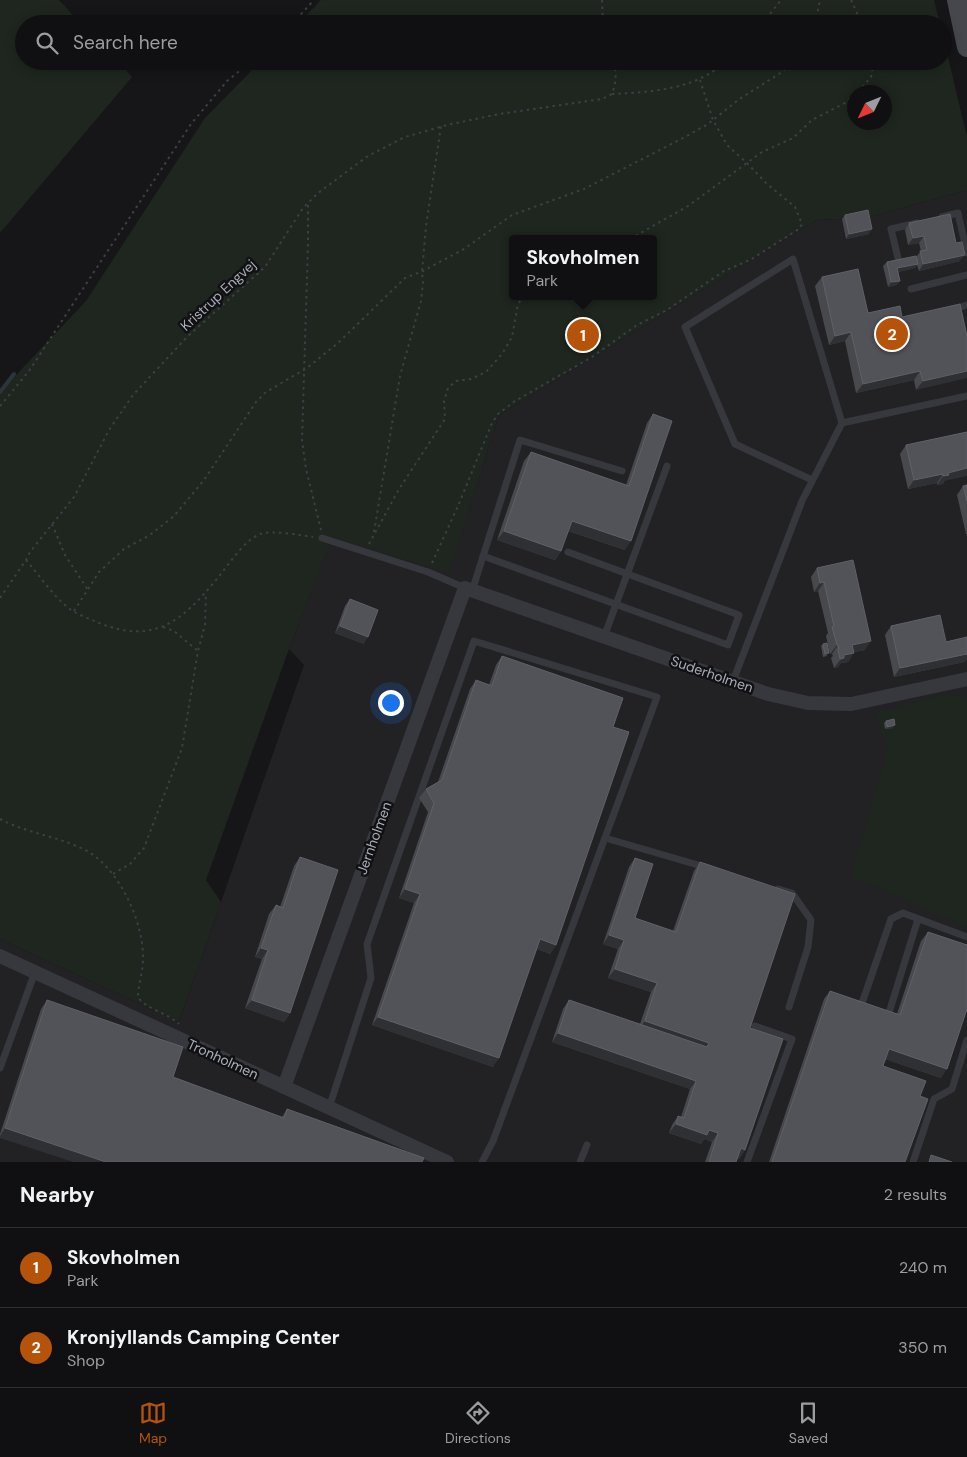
<!DOCTYPE html>
<html lang="en">
<head>
<meta charset="utf-8">
<style>
  :root { --surface:#101012; --page:#19191b; --text:#f1f3f6; --muted:#9c9d9f; --line:#303032; --accent:#b45309 }
  body { margin:0; font-family:"DM Sans",sans-serif; background:var(--page); color:var(--text) }
  .compass { position:absolute; left:847px; top:85px; width:45px; height:45px; border-radius:50%; background:var(--surface); box-shadow:0 2px 12px #0003; rotate:227deg }
  .you { position:absolute; left:390px; top:702px; width:18px; height:18px; margin:-12px; border:4px solid #fff; border-radius:50%; background:#1a73e8; box-shadow:0 0 0 8px #1a73e833 }
  .badge { display:grid; place-items:center; width:32px; height:32px; border-radius:50%; background:var(--accent); color:#fff; font-size:16px; font-weight:700 }
  .pin { position:absolute; translate:-50% -50%; border:2px solid #fff; box-shadow:0 1px 5px #0006 }
  .popup { position:absolute; left:509px; top:235px; width:148px; height:65px; box-sizing:border-box; display:grid; place-content:center; border-radius:5px; background:var(--surface); filter:drop-shadow(0 1px 4px #0005); font-size:16px; white-space:nowrap; color:var(--muted) }
  .popup b { font-size:19px; color:var(--text) }
  .popup::after { content:''; position:absolute; left:50%; top:100%; margin-left:-10px; border:10px solid transparent; border-top-color:var(--surface) }
  .list { margin:0; padding:0; list-style:none }
  h2 { display:flex; justify-content:space-between; align-items:center; height:65px; margin:0; padding:0 20px; font-size:21px }
  h2 small { font-size:16px; font-weight:400; color:var(--muted) }
  .list li { display:grid; grid-template-columns:32px 1fr auto; gap:15px; align-items:center; box-sizing:border-box; height:80px; padding:0 20px; border-top:1px solid var(--line) }
  .list b { display:block; font-size:19px; white-space:nowrap }
  .list p { margin:0; font-size:16px; white-space:nowrap; color:var(--muted) }
  .list em { font-size:16px; font-style:normal; color:var(--muted) }
  .icon { flex:none; width:28px; height:28px; fill:none; stroke:currentColor; stroke-width:2; stroke-linecap:round; stroke-linejoin:round }
  .map { position:relative; flex:none; width:967px; height:1162px; overflow:hidden }
  .search { position:absolute; background:var(--surface); box-shadow:0 2px 12px #0003; left:15px; right:15px; top:15px; height:55px; display:flex; align-items:center; gap:12px; box-sizing:border-box; padding:0 18px; border-radius:28px; color:var(--muted); font-size:19px }
  .sheet { height:225px; background:var(--surface) }
  nav { display:flex; justify-content:space-around; align-items:center; box-sizing:border-box; height:70px; border-top:1px solid var(--line); background:var(--surface); font-size:14px; color:var(--muted) }
  nav a { display:grid; justify-items:center; gap:2px }
  nav .on { color:var(--accent) }
  .map>svg:first-child { display:block }
</style>
</head>
<body>
<div class="map">
<svg width="967" height="1162" viewBox="0 0 967 1162">
  <rect width="100%" height="100%" fill="#161618"/>
  <path fill="#222225" d="M967,190V1162H0V939L179,1022L304,665L289,649L333,536L449,572L499,415L817,220L866,218Z"/>
  <g fill="#1e261f" fill-rule="evenodd">
    <path d="M0,0H59L81,24H24V61H117L132,77L0,233Z"/>
    <path d="M321,0H934L940,24H298Z"/>
    <path d="M943,36L967,137V190L866,218L817,220L499,415L449,573L333,537L289,649L206,880L221,902L179,1022L0,939V392L86,301L205,118L261,61H943ZM854,92H884V122H854ZM513,239H653V296H513Z"/>
    <path d="M943,695L964,696L967,699V927L851,876L888,750L875,713Z"/>
  </g>
  <g fill="none" stroke-linecap="round" stroke-linejoin="round">
    <path stroke="#2c353c" stroke-width="4" d="M0,392L14,374"/>
    <g stroke="#3d3f44" stroke-width="2" stroke-dasharray="2.5 4" stroke-linecap="butt">
      <path d="M602,0L603,24"/>
      <path d="M851,0L862,24"/>
      <path d="M292,24L314,0"/>
      <path d="M762,24L781,0"/>
      <path d="M815,24L820,0"/>
      <path d="M858,92L871,77L874,61"/>
      <path d="M612,94C651,92 696,90 726,61"/>
      <path d="M308,205V245L302,440L306,469L321,530"/>
      <path d="M630,239L688,206L762,152L793,138L812,120L845,103L854,95"/>
      <path d="M0,406L29,371L191,124L227,81L252,61"/>
      <path d="M52,524L65,555L88,590"/>
      <path d="M374,532L400,376L421,301L423,282L422,272L426,226L441,126"/>
      <path d="M369,544L399,489L445,419L444,401L448,388L456,381L471,379L486,372L502,354L512,337L518,304L524,296"/>
      <path d="M26,560C39,575 51,593 66,606C75,614 88,618 99,623C154,645 182,621 216,580C227,567 244,540 260,534C272,530 299,535 313,537"/>
      <path d="M432,563L458,506L492,423L498,414L515,401L592,357L637,325L667,310L724,271L750,260L799,229L802,224L795,207L767,184L747,163L727,145L713,120L700,80"/>
      <path d="M0,598L26,560L30,552L74,497L109,430L133,395L187,337L265,267L303,208L318,193L368,156L405,137L447,125L499,114L602,99L612,94C616,83 617,72 613,61"/>
      <path d="M74,611L99,572L124,549L150,535L174,516L204,480L256,402L266,392L307,368L338,343L405,278L423,271L464,249L512,215L584,189L685,137L708,124L738,100L779,74L795,61"/>
      <path d="M163,627L174,631L198,651"/>
      <path d="M0,819C26,833 57,836 83,849C118,865 144,922 143,959C143,972 138,985 138,997C145,1009 168,1013 179,1024"/>
      <path d="M113,874L130,864L144,848L182,748L198,651L205,625L206,593"/>
    </g>
    <g stroke="#37383d" stroke-width="7">
      <path d="M942,217L958,213L967,253"/>
      <path d="M898,258L891,229L917,223"/>
      <path d="M911,289L967,275"/>
      <path d="M953,309L967,305"/>
      <path d="M842,423L967,396"/>
      <path d="M322,538L428,572L465,588"/>
      <path d="M483,556L728,645L739,615L568,552"/>
      <path d="M472,591L520,440L622,471"/>
      <path d="M604,637L667,466"/>
      <path d="M733,681L802,501L842,423L793,259L685,327L735,444L812,480"/>
      <path d="M605,838L705,867"/>
      <path d="M778,889L792,893L811,920L808,947L789,1007"/>
      <path d="M860,1009L891,919L903,913L967,937"/>
      <path d="M887,1019L918,919"/>
      <path d="M0,1068L35,972"/>
      <path d="M329,1108L371,978L367,944L474,641L657,697L493,1141L482,1162"/>
      <path d="M580,1162L587,1145"/>
      <path d="M747,1162L792,1039L755,1026"/>
      <path d="M913,1162L934,1099L952,1089L967,1040"/>
    </g>
    <g stroke="#37383d" stroke-width="14">
      <path d="M0,956L447,1162"/>
      <path d="M284,1087L465,588L768,694L808,703L851,704L967,679"/>
    </g>
    <path stroke="#45474d" stroke-width="20" d="M957,0L967,47"/>
  </g>
  <g fill="#47494d">
    <path d="M845,215L869,234L846,239L842,219Z"/>
    <path d="M909,223L960,261L919,271L917,265L915,268L898,272L900,281L896,285L888,287L883,266L887,262L916,257L921,251L919,243L908,245L905,230Z"/>
    <path d="M822,277L868,313L902,317L967,336L916,390L914,380L856,393L845,341L829,345L815,286Z"/>
    <path d="M653,414L625,550L568,531L561,551L555,560L497,540L524,461L531,452L626,485L647,423Z"/>
    <path d="M967,432L943,484L937,485V483L908,489L900,454L906,445Z"/>
    <path d="M967,485V534H966L957,495L963,486Z"/>
    <path d="M817,568L865,650L854,652L848,662L841,663L838,667L834,668L831,658L833,656L832,654H830L826,636L828,633L818,591L814,592L811,577Z"/>
    <path d="M350,599L364,644L335,633L345,606Z"/>
    <path d="M891,626L946,642L967,637V659L964,662L894,677L885,635Z"/>
    <path d="M823,644L827,656L823,657L821,646Z"/>
    <path d="M502,656L613,727L556,945L550,954L537,949L493,1067L372,1025L414,903L399,898L428,812L419,798L426,789L438,782L470,689L476,680L489,685L496,665Z"/>
    <path d="M886,721L893,728L885,729L884,723Z"/>
    <path d="M300,857L290,1013L284,1022L245,1008L262,959L255,957L269,914L276,905L280,907L294,866Z"/>
    <path d="M635,858V918L673,931L694,871L700,862L750,1028L745,1150L739,1159L737,1158L736,1162H705L712,1142L704,1139L701,1144L669,1133L672,1125L678,1116L681,1117L690,1089L552,1042L563,1009L569,1000L640,1024L651,992L608,978L618,949L603,944L629,867Z"/>
    <path d="M928,932L941,1078L885,1059L883,1066L920,1096L905,1162H769L824,999L830,991L897,1014L921,941Z"/>
    <path d="M47,1000L173,1077L282,1117L287,1109L422,1162L0,1138V1134L41,1009Z"/>
  </g>
  <g fill="#2f3033">
    <path d="M872,229L869,234L846,239L849,234Z"/>
    <path d="M924,236L919,243L908,245L913,238Z"/>
    <path d="M965,255L960,261L919,271L923,264Z"/>
    <path d="M918,264L915,268L894,273L897,268Z"/>
    <path d="M900,281L896,285L888,287L891,282Z"/>
    <path d="M851,332L845,341L829,345L835,336Z"/>
    <path d="M920,371L914,380L856,393L863,384Z"/>
    <path d="M967,371V378L916,390L923,381Z"/>
    <path d="M967,468V476L944,481L943,484L937,485L943,476L948,473Z"/>
    <path d="M943,474L937,483L908,489L914,480Z"/>
    <path d="M572,521L631,541L625,550L565,530Z"/>
    <path d="M504,531L561,551L555,560L497,540Z"/>
    <path d="M824,582L818,591L814,592L820,583Z"/>
    <path d="M340,626L368,637L364,644L335,633Z"/>
    <path d="M871,641L865,650L846,654L852,645Z"/>
    <path d="M837,645H838L832,654H830Z"/>
    <path d="M854,653L848,662L841,663L838,667L834,668L844,655Z"/>
    <path d="M967,654V659L964,662L894,677L900,668Z"/>
    <path d="M895,725L893,728L885,729L887,727Z"/>
    <path d="M405,889L420,894L414,903L399,898Z"/>
    <path d="M609,935L624,940L618,949L603,944Z"/>
    <path d="M540,939L556,945L550,954L534,948Z"/>
    <path d="M261,948L268,950L262,959L255,957Z"/>
    <path d="M615,969L657,983L651,992L608,978Z"/>
    <path d="M252,1000L290,1013L284,1022L245,1008Z"/>
    <path d="M378,1017L499,1058L493,1067L372,1025Z"/>
    <path d="M645,1021L709,1043L703,1052L638,1030Z"/>
    <path d="M558,1033L696,1081L690,1089L552,1042Z"/>
    <path d="M889,1049L947,1069L941,1078L882,1058Z"/>
    <path d="M676,1124L709,1130L718,1133L712,1142L704,1139L701,1144L669,1133Z"/>
    <path d="M5,1128L106,1162H73L0,1138V1136Z"/>
    <path d="M741,1148L745,1150L739,1159L734,1157Z"/>
  </g>
  <g fill="#525359" stroke="#5f6168">
    <path d="M868,210L872,229L849,234L845,215Z"/>
    <path d="M950,214L956,243L962,242L965,255L923,264L920,251L927,250L924,236L913,238L909,223Z"/>
    <path d="M916,256L918,264L897,268L900,281L891,282L887,262Z"/>
    <path d="M858,269L868,313L900,306L902,317L960,304L967,336V371L923,381L920,371L863,384L851,332L835,336L822,277Z"/>
    <path d="M653,414L672,421L631,541L572,521L561,551L504,531L531,452L629,486Z"/>
    <path d="M967,432V468L948,473L949,475L943,476V474L914,480L906,445Z"/>
    <path d="M967,485V501L963,486Z"/>
    <path d="M853,560L871,641L852,645L854,653L844,655V658L840,659L838,649H839L838,645H837L832,627L834,626L824,582L820,583L817,568Z"/>
    <path d="M350,599L378,610L368,637L340,626Z"/>
    <path d="M940,615L946,642L967,637V654L900,668L891,626Z"/>
    <path d="M827,643L829,653L825,654L823,644Z"/>
    <path d="M502,656L623,698L613,727L629,732L556,945L540,939L499,1058L378,1017L420,894L405,889L434,803L426,789L442,780L476,680L492,686Z"/>
    <path d="M894,719L895,725L887,727L886,721Z"/>
    <path d="M300,857L338,870L290,1013L252,1000L268,950L261,948L276,905L283,908Z"/>
    <path d="M635,858L653,864L635,918L676,932L700,862L795,894L750,1028L783,1039L745,1150L741,1148L736,1162H709L718,1133L709,1130L707,1135L676,1124L678,1116L684,1118L696,1081L558,1033L569,1000L707,1047L709,1043L645,1021L657,983L615,969L624,940L609,935Z"/>
    <path d="M928,932L967,945V1009L947,1069L889,1049L883,1066L926,1081L920,1096L928,1099L905,1162H772L830,991L900,1015Z"/>
    <path d="M47,1000L183,1047L173,1077L284,1118L287,1109L424,1158L422,1162H106L5,1128Z"/>
    <path d="M931,1155L952,1162H929Z"/>
  </g>
  <g text-anchor="middle" stroke-width="5" stroke-linejoin="round" paint-order="stroke">
    <g font-size="14" fill="#a8adb8" stroke="#111113">
      <text transform="translate(218 295) rotate(-43)" y="5">Kristrup Engvej</text>
      <text transform="translate(712 674) rotate(19)" y="5">Suderholmen</text>
      <text transform="translate(374 838) rotate(-70)" y="5">Jernholmen</text>
      <text transform="translate(223 1059) rotate(25)" y="5">Tronholmen</text>
    </g>
  </g>
</svg>
<svg class="compass" viewBox="-18 -18 36 36"><path d="M0-13l5 13h-10z" fill="#e53935"/><path d="M0 13l5-13h-10z" fill="#9c9d9f"/></svg>
<div class="you"></div>
<div class="pin badge" style="left:583px;top:335px">1</div>
<div class="popup"><b>Skovholmen</b>Park</div>
<div class="pin badge" style="left:892px;top:334px">2</div>
<div class="search"><svg class="icon" aria-label="search" viewBox="0 0 24 24"><circle cx="10" cy="10" r="6"/><path d="M15 15l6 6"/></svg>Search here</div>
</div>
<section class="sheet">
<h2>Nearby<small>2 results</small></h2>
<ul class="list">
<li><span class="badge">1</span><div><b>Skovholmen</b><p>Park</p></div><em>240 m</em></li>
<li><span class="badge">2</span><div><b>Kronjyllands Camping Center</b><p>Shop</p></div><em>350 m</em></li>
</ul>
</section>
<nav>
<a class="on"><svg class="icon" aria-label="map" viewBox="0 0 24 24"><path d="M3 6l6-2 6 2 6-2v14l-6 2-6-2-6 2zM9 4v14M15 6v14"/></svg>Map</a>
<a><svg class="icon" aria-label="directions" viewBox="0 0 24 24"><path d="M12 3l9 9-9 9-9-9zM9 14v-3h6M13 9l2 2-2 2"/></svg>Directions</a>
<a><svg class="icon" aria-label="saved" viewBox="0 0 24 24"><path d="M7 4h10v16l-5-4-5 4z"/></svg>Saved</a>
</nav>
</body>
</html>
